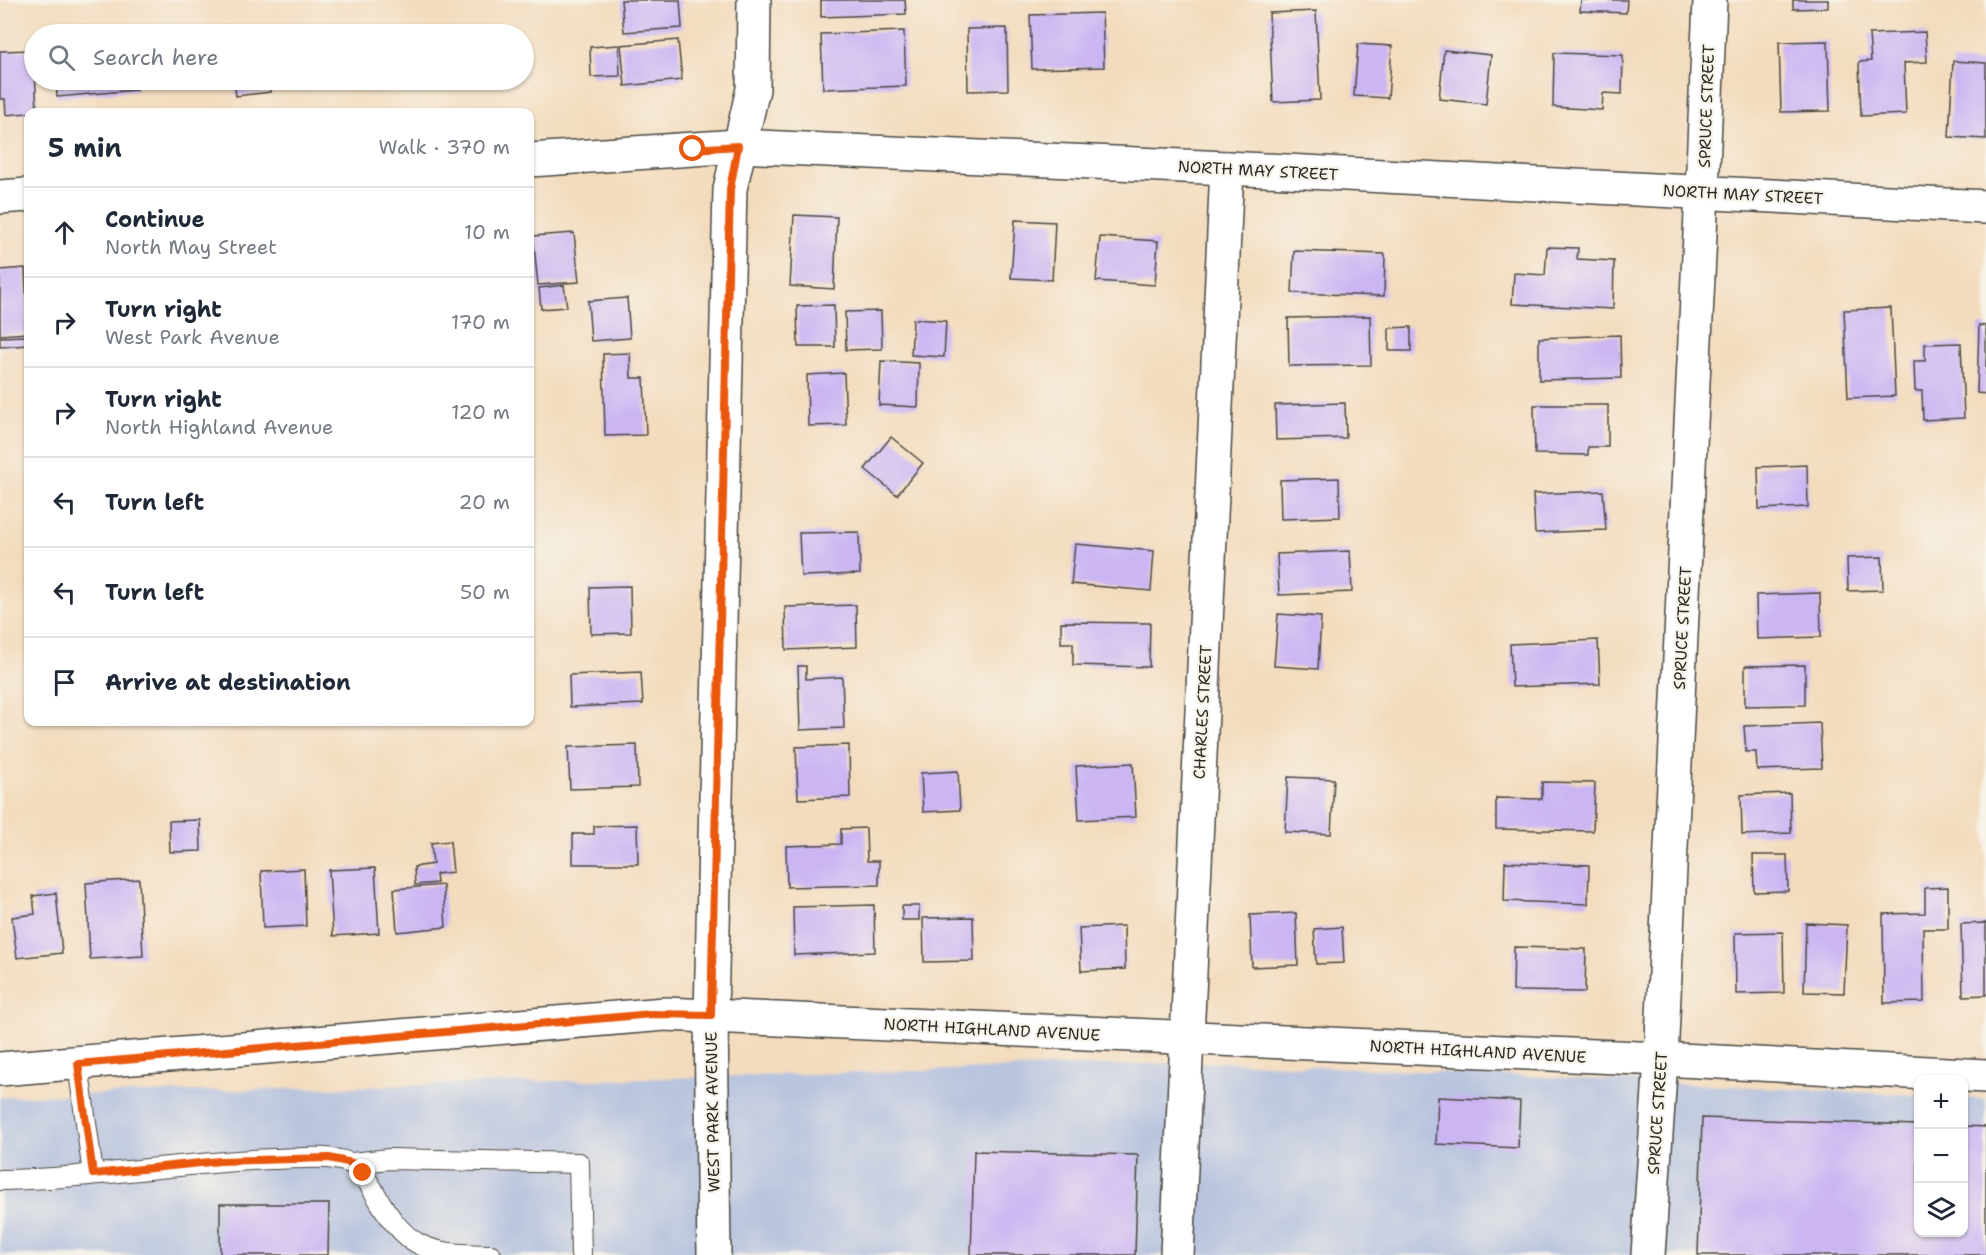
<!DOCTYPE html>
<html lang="en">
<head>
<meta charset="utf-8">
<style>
  :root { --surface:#fff; --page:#f2f2f3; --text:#1f2937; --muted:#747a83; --line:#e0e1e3 }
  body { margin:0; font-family:"Shantell Sans",sans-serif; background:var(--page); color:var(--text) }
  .controls { position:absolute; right:18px; bottom:18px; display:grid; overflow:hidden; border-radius:12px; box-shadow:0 2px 4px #0004 }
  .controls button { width:54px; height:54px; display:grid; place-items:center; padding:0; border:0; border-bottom:2px solid var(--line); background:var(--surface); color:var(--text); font:30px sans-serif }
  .stop { position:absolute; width:18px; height:18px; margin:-14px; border:4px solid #ea580c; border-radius:50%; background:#fff }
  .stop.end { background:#ea580c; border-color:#fff; box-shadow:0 2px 6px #0008 }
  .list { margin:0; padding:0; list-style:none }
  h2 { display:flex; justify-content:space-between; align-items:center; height:78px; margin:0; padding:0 24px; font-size:26px }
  h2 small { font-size:20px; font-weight:400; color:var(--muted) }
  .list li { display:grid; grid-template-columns:39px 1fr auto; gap:18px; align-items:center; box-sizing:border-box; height:90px; padding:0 24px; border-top:2px solid var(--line) }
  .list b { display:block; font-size:22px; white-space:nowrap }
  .list p { margin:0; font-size:20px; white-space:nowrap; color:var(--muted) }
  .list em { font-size:20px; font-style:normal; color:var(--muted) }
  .icon { flex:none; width:33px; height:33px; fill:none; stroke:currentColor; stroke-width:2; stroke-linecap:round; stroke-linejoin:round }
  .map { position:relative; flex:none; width:1986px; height:1255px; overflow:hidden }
  .search { position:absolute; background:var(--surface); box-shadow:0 2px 4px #0004; left:24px; top:24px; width:510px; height:66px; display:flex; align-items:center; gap:15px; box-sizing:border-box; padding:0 21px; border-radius:33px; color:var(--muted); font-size:22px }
  .panel { position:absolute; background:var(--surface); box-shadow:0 2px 4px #0004; left:24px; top:108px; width:510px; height:618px; border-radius:12px }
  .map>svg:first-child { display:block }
</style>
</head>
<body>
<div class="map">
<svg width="1986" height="1255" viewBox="0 0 1986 1255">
  <rect width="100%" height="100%" fill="#f7f3e8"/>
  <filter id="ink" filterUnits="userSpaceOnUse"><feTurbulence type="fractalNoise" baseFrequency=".0167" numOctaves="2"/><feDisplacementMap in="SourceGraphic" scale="12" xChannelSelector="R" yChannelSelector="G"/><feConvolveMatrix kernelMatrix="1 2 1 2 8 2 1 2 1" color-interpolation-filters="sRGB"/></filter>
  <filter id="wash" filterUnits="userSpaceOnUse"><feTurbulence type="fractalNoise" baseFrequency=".008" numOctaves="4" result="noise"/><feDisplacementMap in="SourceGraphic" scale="24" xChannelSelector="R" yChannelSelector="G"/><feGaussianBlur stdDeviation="1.35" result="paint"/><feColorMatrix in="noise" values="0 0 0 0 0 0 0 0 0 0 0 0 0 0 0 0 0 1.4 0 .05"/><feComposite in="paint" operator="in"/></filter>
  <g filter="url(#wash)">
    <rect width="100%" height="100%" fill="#f3dcbe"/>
    <path fill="#b9c4de" d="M1227,1062L1918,1095V1232H1964V1098L1986,1099V1255H0V1097Z"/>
    <g id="blocks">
      <g fill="#cbb5f3">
        <path d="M621,0H680L682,28L624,32Z"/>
        <path d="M821,0H905L906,14L821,17Z"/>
        <path d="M1581,0H1627L1626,13L1580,11Z"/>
        <path d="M1793,0H1828V8L1793,9Z"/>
        <path d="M1316,11L1320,100L1273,102L1269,13Z"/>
        <path d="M1102,13L1104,67L1032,69L1030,15Z"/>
        <path d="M1007,28L1008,90L968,91L967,29Z"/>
        <path d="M904,31L906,86L823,89L821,34Z"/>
        <path d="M1925,32L1927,62L1904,63L1906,114L1861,116L1859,62L1871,61L1869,34Z"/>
        <path d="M678,40L682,80L625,86L621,45Z"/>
        <path d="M1828,41L1830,111L1781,112L1779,42Z"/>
        <path d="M1358,44L1392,46L1388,98L1354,96Z"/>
        <path d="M619,45L620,76L591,77L590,47Z"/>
        <path d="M34,50L37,112L6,115L5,99H0V51Z"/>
        <path d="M1444,50L1491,55L1486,104L1439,99Z"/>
        <path d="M1554,53L1623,55L1622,94L1603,93L1602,110L1553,107Z"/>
        <path d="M1953,61L1986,63V139L1949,137Z"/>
        <path d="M56,80H135L136,90L57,97Z"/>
        <path d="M234,80H269L270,92L236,96Z"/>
        <path d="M794,215L837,217L834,289L790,286Z"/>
        <path d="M1015,220L1055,222L1052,280L1011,278Z"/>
        <path d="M574,233L579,282L538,285L533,236Z"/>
        <path d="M1100,237L1158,241L1155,285L1096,281Z"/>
        <path d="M1547,247L1578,248L1577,259L1614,261L1613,309L1512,304L1514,273L1545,275Z"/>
        <path d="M1294,251L1385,254L1384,296L1292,293Z"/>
        <path d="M25,268L28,333L0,335V270Z"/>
        <path d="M564,285L567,307L541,309L539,288Z"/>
        <path d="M627,298L630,338L591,341L588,301Z"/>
        <path d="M834,305L835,347H798L797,306Z"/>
        <path d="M1891,308L1895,396L1848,398L1844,310Z"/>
        <path d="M881,311L882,349L846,350L845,312Z"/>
        <path d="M1370,316L1371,365L1289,366L1288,318Z"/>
        <path d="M913,319L946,321L944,357L911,355Z"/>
        <path d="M1979,325L1986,326V394L1977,393Z"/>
        <path d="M1411,327V351H1389V328Z"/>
        <path d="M1620,335L1621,378L1539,380V338Z"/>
        <path d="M28,336V345L0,347V337Z"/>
        <path d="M1961,343L1964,418L1923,420L1922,391H1915L1914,361H1925V344Z"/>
        <path d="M630,353L631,378H644L646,435L605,436L603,354Z"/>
        <path d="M881,361L919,363L918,407L879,405Z"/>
        <path d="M844,373L846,425L808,426L807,375Z"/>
        <path d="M1345,403L1346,438L1276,440L1275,405Z"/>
        <path d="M1534,405H1608V447H1588V455L1535,454Z"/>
        <path d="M891,437L923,463L897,495L865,469Z"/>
        <path d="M1807,465L1808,507L1759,509L1758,467Z"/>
        <path d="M1339,478L1340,517L1281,519L1280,480Z"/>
        <path d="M1603,491L1606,530L1535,533L1533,494Z"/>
        <path d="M859,532L860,574L801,576L799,533Z"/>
        <path d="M1075,544L1154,551L1151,591L1071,584Z"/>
        <path d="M1350,551L1352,592L1279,595L1277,554Z"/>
        <path d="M1882,557L1883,590L1848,591L1847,558Z"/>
        <path d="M630,586L631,633L591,634L590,587Z"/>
        <path d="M1820,593L1821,637L1757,639L1756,595Z"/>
        <path d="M856,605L857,647L786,650L785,607Z"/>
        <path d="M1278,614L1321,617L1318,669L1274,666Z"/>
        <path d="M1061,622L1150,623L1149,667L1073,665V643H1061Z"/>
        <path d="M1598,640L1600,684L1512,687L1510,644Z"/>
        <path d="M1805,665V705L1745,706V666Z"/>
        <path d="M798,666H806V679L842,677L844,728L800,730Z"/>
        <path d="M641,672L643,704L570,707L569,675Z"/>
        <path d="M1820,723L1822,768L1757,770L1756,752H1746L1744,726Z"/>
        <path d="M637,745L638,787L570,789L568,747Z"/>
        <path d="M849,745L850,797L798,799L796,747Z"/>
        <path d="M1133,763L1136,817L1079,820L1076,766Z"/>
        <path d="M958,771L960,810L923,812L921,773Z"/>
        <path d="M1288,777L1334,779L1331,834L1285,832Z"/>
        <path d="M1542,782L1595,783L1593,831L1496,829V798L1542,799Z"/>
        <path d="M1790,793L1791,833L1742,835L1741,795Z"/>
        <path d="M200,820L201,851L170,852L169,821Z"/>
        <path d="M637,825L638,864H573V834H594V826Z"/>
        <path d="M866,828L867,861H879V885L787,887L786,846L841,844V829Z"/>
        <path d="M450,841L453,872L436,874L437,883L415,885L414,867L433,864L431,843Z"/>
        <path d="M1753,855H1787L1788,891L1754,892Z"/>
        <path d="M1505,862L1589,865L1588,904L1504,901Z"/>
        <path d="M375,868L379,933L333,936L329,870Z"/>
        <path d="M304,869L306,926L263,928L261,871Z"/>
        <path d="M139,879L143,956L90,959L86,883Z"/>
        <path d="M443,885L446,927L397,932L394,889Z"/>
        <path d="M1948,887V929H1923L1924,1002L1884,1003L1883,914L1925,913V888Z"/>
        <path d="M56,893L62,953L17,958L12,917L35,914L33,896Z"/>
        <path d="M874,905L875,952L794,955L793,907Z"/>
        <rect x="902" y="906" width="17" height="14"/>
        <path d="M1296,913L1298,965L1252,967L1250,915Z"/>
        <path d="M973,917L974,961L924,962L923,918Z"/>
        <path d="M1806,923L1847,925L1844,993L1804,992Z"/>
        <path d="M1986,923V995L1963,996L1961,924Z"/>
        <path d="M1124,926L1125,969L1081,971L1079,928Z"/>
        <path d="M1342,927L1344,963L1316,964L1314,929Z"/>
        <path d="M1783,932L1784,993L1736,994L1735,933Z"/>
        <path d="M1514,947L1586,949L1585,992L1513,991Z"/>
        <path d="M1438,1097L1520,1101L1518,1148L1436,1144Z"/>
        <path d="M1702,1118L1918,1125V1232H1964V1126L1986,1127V1255H1698Z"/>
        <path d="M974,1151L1138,1155L1135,1255H971Z"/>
        <path d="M220,1204H329L328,1255H220Z"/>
      </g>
    </g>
  </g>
  <g filter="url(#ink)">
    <use href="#blocks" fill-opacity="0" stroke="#494641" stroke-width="1.5"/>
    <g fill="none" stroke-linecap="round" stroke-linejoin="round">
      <g stroke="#494641" stroke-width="22">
        <g id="service">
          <path d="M78,1064L93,1174"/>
          <path d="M352,1163L389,1159L579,1163L581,1255"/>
          <path d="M0,1180C91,1179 182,1162 273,1159C298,1159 326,1154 350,1163C361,1167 367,1181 373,1190C407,1250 425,1254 491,1255"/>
        </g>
      </g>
      <g stroke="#494641" stroke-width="36">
        <g id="minor">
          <path d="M530,160L738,146L1227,168L1986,207"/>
          <path d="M0,197L28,195"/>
          <path d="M714,1255L711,1015L730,189L753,89L754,0"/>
          <path d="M1177,1255L1227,168"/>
          <path d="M1648,1255L1661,1059L1702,192L1710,0"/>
        </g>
      </g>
      <g stroke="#494641" stroke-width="36">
        <path id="tertiary" d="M0,1069L665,1014L1661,1059L1986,1076"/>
      </g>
      <use href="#service" stroke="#fff" stroke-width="20"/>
      <use href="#minor" stroke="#fff" stroke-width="33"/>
      <use href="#tertiary" stroke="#fff" stroke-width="33"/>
    </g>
  </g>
  <g fill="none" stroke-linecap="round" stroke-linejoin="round" filter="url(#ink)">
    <path stroke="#ea580c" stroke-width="8" d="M363,1173L352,1163L329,1158L220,1161L93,1174L78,1064L652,1014L711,1015L730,189L738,146L693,149"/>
  </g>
  <g text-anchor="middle" stroke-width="4.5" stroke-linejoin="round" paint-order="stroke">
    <g font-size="16" fill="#2b2b2b" stroke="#f7f3e8">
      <text transform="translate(1706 106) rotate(-88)" y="6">SPRUCE STREET</text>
      <text transform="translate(1258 170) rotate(3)" y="6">NORTH MAY STREET</text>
      <text transform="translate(1743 194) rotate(3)" y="6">NORTH MAY STREET</text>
      <text transform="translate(1682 628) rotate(-87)" y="6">SPRUCE STREET</text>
      <text transform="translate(1202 712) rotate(-87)" y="6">CHARLES STREET</text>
      <text transform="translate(992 1029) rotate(3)" y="6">NORTH HIGHLAND AVENUE</text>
      <text transform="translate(1478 1051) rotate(3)" y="6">NORTH HIGHLAND AVENUE</text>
      <text transform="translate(712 1112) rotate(-91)" y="6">WEST PARK AVENUE</text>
      <text transform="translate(1657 1113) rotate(-86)" y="6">SPRUCE STREET</text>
    </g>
  </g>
</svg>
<div class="controls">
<button>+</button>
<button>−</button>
<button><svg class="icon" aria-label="layers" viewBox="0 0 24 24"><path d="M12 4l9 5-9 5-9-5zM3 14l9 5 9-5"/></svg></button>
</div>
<div class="stop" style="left:693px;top:149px"></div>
<div class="stop end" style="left:363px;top:1173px"></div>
<div class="search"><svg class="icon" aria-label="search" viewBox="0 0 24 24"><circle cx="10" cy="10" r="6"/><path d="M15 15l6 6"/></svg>Search here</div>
<section class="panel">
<h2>5 min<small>Walk · 370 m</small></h2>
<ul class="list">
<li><svg class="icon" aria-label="ahead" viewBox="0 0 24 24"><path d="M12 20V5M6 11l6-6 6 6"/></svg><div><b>Continue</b><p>North May Street</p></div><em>10 m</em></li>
<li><svg class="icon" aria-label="right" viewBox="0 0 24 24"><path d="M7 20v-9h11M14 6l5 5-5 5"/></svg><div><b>Turn right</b><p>West Park Avenue</p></div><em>170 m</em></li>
<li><svg class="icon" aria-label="right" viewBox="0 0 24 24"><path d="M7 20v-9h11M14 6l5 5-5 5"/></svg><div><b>Turn right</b><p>North Highland Avenue</p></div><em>120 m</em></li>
<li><svg class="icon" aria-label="left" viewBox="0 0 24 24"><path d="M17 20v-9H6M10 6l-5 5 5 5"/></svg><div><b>Turn left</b></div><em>20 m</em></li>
<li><svg class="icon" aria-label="left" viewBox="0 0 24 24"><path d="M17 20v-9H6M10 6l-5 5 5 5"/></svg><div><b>Turn left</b></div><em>50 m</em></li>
<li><svg class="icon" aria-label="arrive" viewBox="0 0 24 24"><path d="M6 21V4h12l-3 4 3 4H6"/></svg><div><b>Arrive at destination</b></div></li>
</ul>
</section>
</div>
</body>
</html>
